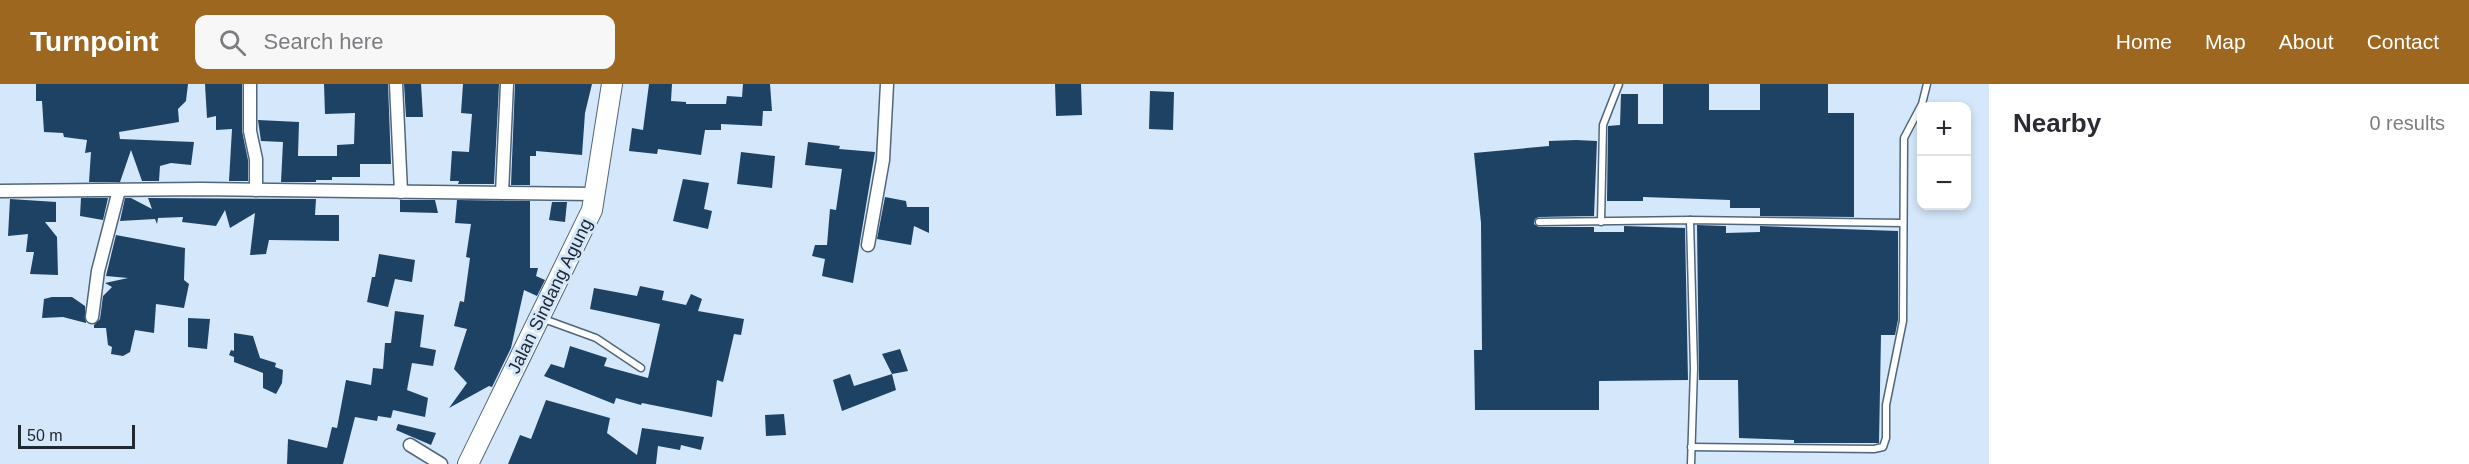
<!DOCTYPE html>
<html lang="en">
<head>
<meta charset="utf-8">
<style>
  :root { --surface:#fff; --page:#f7f7f7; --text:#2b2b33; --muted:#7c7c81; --line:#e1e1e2; --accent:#9d6720 }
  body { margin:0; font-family:Arial,sans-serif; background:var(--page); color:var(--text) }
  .controls { position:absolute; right:18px; top:18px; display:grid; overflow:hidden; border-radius:12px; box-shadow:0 3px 9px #0003 }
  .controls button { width:54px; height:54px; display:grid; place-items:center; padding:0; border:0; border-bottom:2px solid var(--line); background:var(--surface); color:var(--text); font:30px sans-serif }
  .scale { position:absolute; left:18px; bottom:15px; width:117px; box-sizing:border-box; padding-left:6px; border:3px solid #202831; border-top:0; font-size:16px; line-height:21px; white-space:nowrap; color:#202831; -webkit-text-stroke:4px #d5e7fa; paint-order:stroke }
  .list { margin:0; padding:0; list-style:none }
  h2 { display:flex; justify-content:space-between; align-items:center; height:78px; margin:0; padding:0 24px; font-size:26px }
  h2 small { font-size:20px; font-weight:400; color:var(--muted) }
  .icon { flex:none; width:33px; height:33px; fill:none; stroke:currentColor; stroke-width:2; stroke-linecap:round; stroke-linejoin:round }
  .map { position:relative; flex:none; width:1989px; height:380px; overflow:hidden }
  header { display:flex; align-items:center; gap:36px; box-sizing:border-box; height:84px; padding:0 30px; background:var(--accent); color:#fff }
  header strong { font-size:28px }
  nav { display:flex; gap:33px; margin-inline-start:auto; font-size:21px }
  .search { width:420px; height:54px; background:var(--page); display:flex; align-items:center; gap:15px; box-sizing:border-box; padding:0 21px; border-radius:12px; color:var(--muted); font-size:22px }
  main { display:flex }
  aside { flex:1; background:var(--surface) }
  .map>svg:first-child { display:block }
</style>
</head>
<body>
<header>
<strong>Turnpoint</strong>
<div class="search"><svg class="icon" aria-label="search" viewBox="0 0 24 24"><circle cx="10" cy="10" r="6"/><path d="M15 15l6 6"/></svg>Search here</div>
<nav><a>Home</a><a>Map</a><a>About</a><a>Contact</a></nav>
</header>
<main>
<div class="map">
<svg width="1989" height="380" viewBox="0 0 1989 380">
  <rect width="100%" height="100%" fill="#d5e7fa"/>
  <g fill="#1d4264">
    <path d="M36,0H188L186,17L178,25L179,38L119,48L120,55L194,58L191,81L171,79L160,82L159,97H142L131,66L120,98H89L91,68L85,69L87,56L64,53L63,49L44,48L42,17H36Z"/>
    <path d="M205,0H242V47L248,76V97H229L232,45L216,46V32L207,34Z"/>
    <path d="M324,0H388L391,80H360V93H332V96H316V98H281L283,58L261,57L258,36L299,38L298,72H337V61L354,60L355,29L325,30Z"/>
    <path d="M404,0H421L423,33H406Z"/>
    <path d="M463,0H499L494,100H458L459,97H450L452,67L469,68L472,30L461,29Z"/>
    <path d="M515,0H592L585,29L582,71L536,67V72H530V101H511Z"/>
    <path d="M649,0H672L671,17L686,18V20H726L727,12L742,13L743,0H770L772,27H763L762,42L721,40V46H705L701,71L658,65L657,70L629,67L632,44L643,46Z"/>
    <path d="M1055,0H1081L1082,31L1056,32Z"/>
    <path d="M1663,0H1709V26H1760V0H1828V29H1854V133L1760,132V124H1730V116L1643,113V117H1607L1608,42L1620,41L1621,10H1638V40H1663Z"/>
    <path d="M1150,7L1174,8L1173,46L1149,45Z"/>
    <path d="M1576,56L1597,57L1594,132L1539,133L1535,135L1534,140L1539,143H1594V148H1624V142L1685,144L1688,296L1599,297V326H1475L1474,266H1482L1481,139L1474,69L1549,62V57Z"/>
    <path d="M808,58L840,62L839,65L875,68L853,199L822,192L825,175L812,172L815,161H827L830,125L836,126L842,85L805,81Z"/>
    <path d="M741,68L775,72L772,104L737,100Z"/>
    <path d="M683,95L709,99L704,125L712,127L708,145L673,137Z"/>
    <path d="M885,113L906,117L907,123H929V149L914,142L911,161L877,155Z"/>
    <path d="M81,114H108L103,136L80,132Z"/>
    <path d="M125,114H131L152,125L148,114L316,115L315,131H339V157L269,156L266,170L250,171L255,129L230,144L225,126L216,142L182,138L183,133L158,134L157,140L155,135L120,137Z"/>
    <path d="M10,115L56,118V138H45L57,153L58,191L30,190L34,168H26L28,150L8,152Z"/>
    <path d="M400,116H435L438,129L400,128Z"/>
    <path d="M457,116L530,117V184H538L536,192L545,196L537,212L524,206L511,264L492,303L489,302L449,324L467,299L454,285L467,245L454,242L460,217L464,218L470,174L466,173L471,140L455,139Z"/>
    <path d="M552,118H567L565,138L549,136Z"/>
    <path d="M1697,141L1726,142V149L1760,148V142L1898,147V236L1895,251H1881L1879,359H1794V356L1739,354L1738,296H1699Z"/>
    <path d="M116,151L185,164L184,196L189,200L184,224L156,220L154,249L135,246L130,268L123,272L111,270L112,263L108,261L106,244H94V241L100,235L103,212L112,203L105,199L128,194L106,192Z"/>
    <path d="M379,170L415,176L412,198L395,195L388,223L367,218L372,193H375Z"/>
    <path d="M640,202L664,207L662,216L686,221L691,210L702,215L698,227L744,235L741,251L734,250L723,298L717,296L712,333L642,319L641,321L616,314L614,320L544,292L551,280L564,284L570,262L607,274L604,282L648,294L660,240L590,225L594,204L637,212Z"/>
    <path d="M52,213H72L85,222L86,239L63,233L42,234L44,215Z"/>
    <path d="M395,227L424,231L420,263L436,266L433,282L412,279L407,306L428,314L425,333L393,326L391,334L378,332L377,337L355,333L343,380H287L288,355L327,364L332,343L337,344L346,296L371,301L373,284L383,285L385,259H391Z"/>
    <path d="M188,234L210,235L207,265L188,263Z"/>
    <path d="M234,249L253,252L260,274L276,279L275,283L283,286L282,299L276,310L263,304V289L234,278V273L229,271L231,266L234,267Z"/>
    <path d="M900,265L908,287L892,290L882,270Z"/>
    <path d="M850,290L854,302L892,290L896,306L842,327L833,296Z"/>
    <path d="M546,316L610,334L607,349L637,371L642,344L704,353L701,366L681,361L680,366L658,362L656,380H508L520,351L531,355Z"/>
    <path d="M784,330L786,351L766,352L765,331Z"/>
    <path d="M398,340L436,349L431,361L396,346Z"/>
  </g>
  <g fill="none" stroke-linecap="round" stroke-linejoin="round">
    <g stroke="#51667a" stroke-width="9">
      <g id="service">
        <path d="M1690,136L1694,284L1691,380"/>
        <path d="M1539,138L1690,136L1903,139"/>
        <path d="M1601,138L1603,41L1619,0"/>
        <path d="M541,234L596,254L641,284"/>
        <path d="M1691,363L1874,365L1883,363L1886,354V321L1903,237L1904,54L1922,20L1927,0"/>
      </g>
    </g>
    <g stroke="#51667a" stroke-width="15">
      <g id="minor">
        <path d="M250,0V47L256,75V106"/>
        <path d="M396,0L401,108"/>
        <path d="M0,107L201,105L596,110"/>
        <path d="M502,109L507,0"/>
        <path d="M868,161L883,76L887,0"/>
        <path d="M92,233L98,187L119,106"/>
        <path d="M410,361L441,380"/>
      </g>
    </g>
    <g stroke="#51667a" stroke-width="22">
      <path id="primary" d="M468,380L592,126L612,0"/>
    </g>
    <use href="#service" stroke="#fff" stroke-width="6"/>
    <use href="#minor" stroke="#fff" stroke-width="12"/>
    <use href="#primary" stroke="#fff" stroke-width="20"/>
  </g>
  <g text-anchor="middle" stroke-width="6" stroke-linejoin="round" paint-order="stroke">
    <g font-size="18" fill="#202831" stroke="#d5e7fa">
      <text transform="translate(550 212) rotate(-64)" y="6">Jalan Sindang Agung</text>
    </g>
  </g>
</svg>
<div class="controls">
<button>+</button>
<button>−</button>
</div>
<div class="scale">50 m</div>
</div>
<aside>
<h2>Nearby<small>0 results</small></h2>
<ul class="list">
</ul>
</aside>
</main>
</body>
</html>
